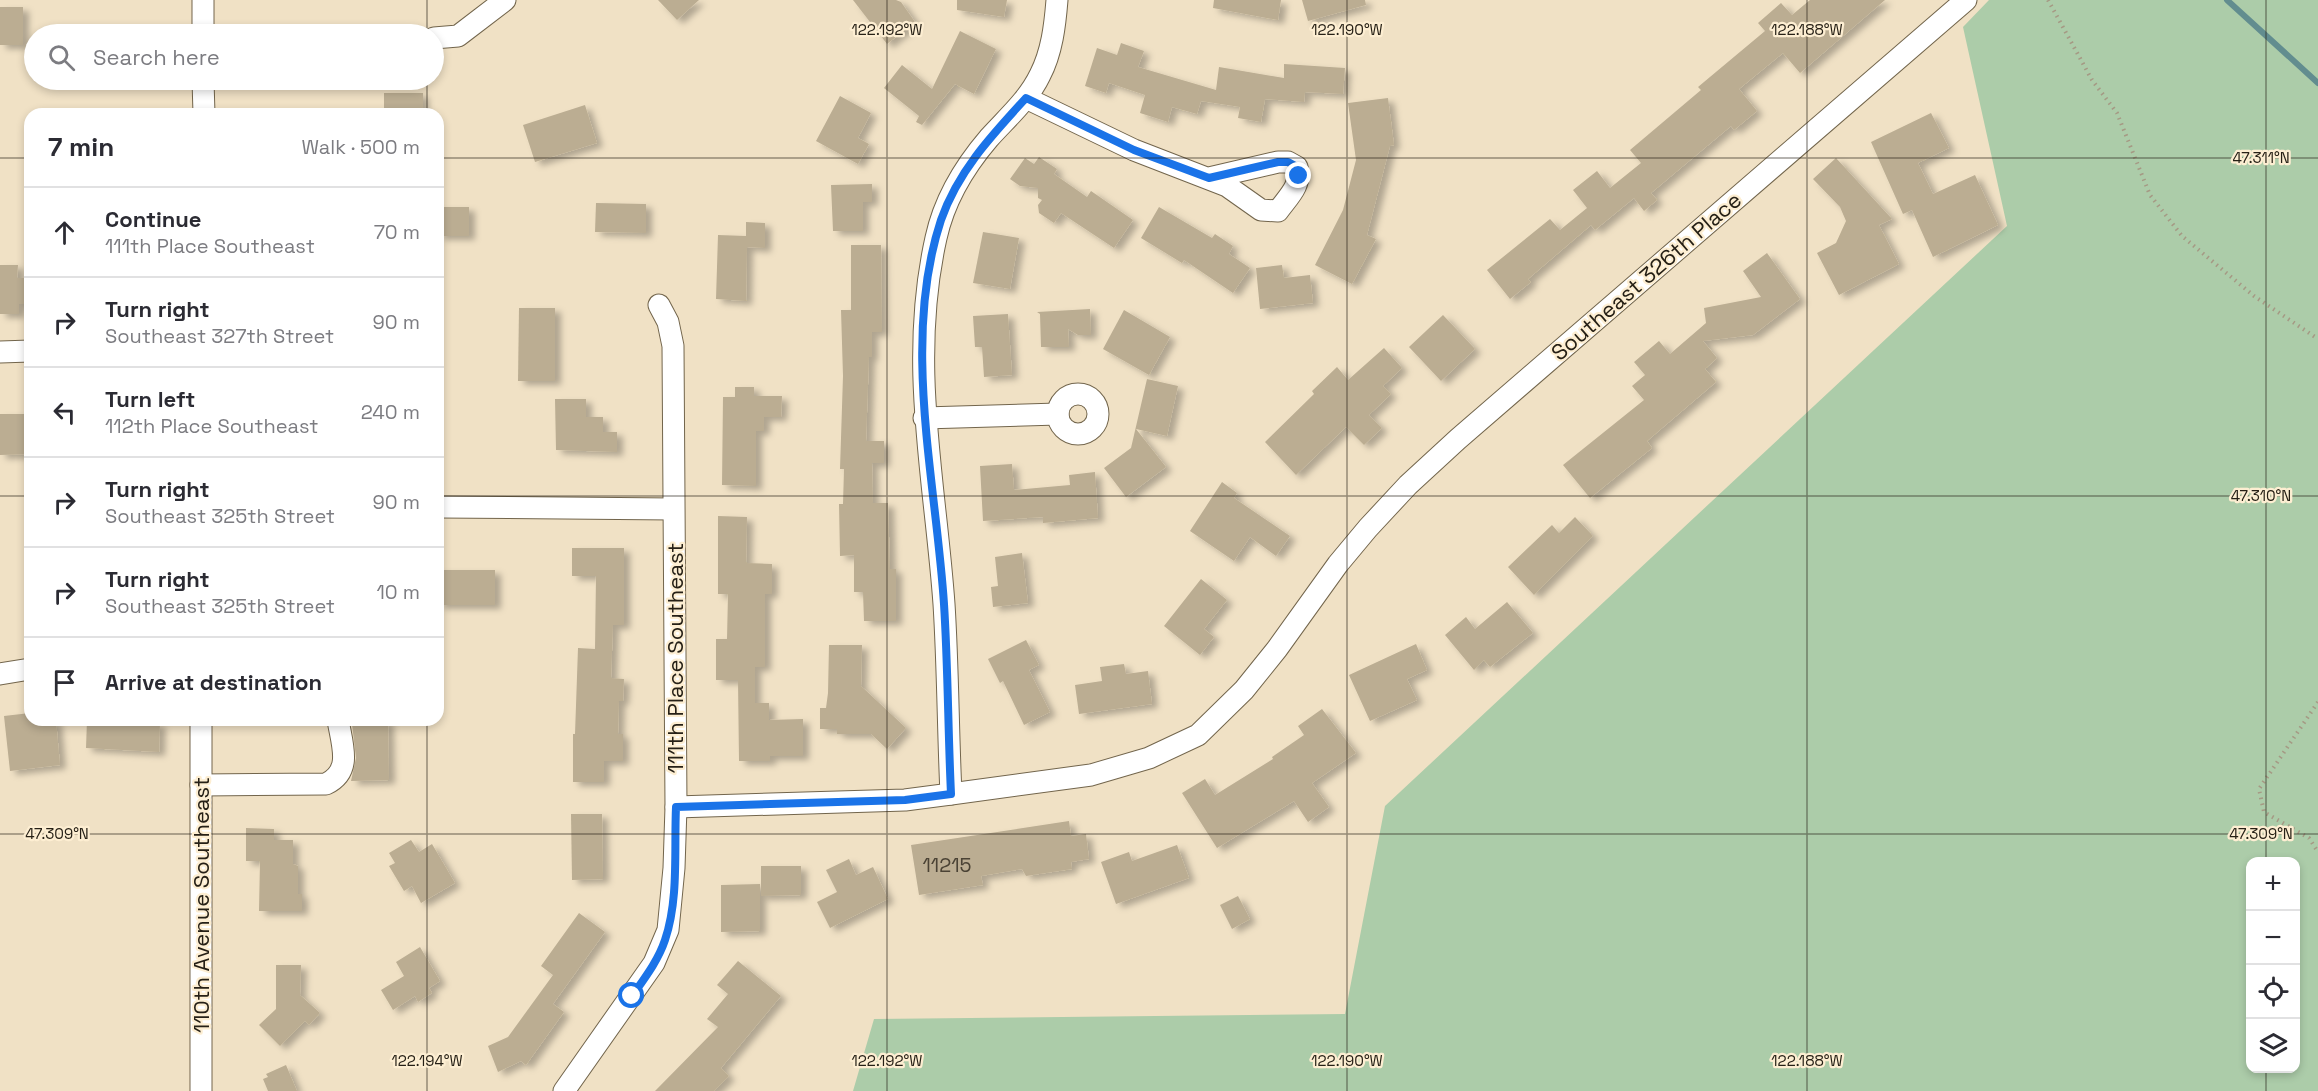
<!DOCTYPE html>
<html lang="en">
<head>
<meta charset="utf-8">
<style>
  :root { --surface:#fff; --page:#f7f7f7; --text:#2b2b33; --muted:#7c7c81; --line:#e1e1e2 }
  body { margin:0; font-family:"Space Grotesk",sans-serif; background:var(--page); color:var(--text) }
  .controls { position:absolute; right:18px; bottom:18px; display:grid; overflow:hidden; border-radius:12px; box-shadow:0 3px 9px #0003 }
  .controls button { width:54px; height:54px; display:grid; place-items:center; padding:0; border:0; border-bottom:2px solid var(--line); background:var(--surface); color:var(--text); font:30px sans-serif }
  .stop { position:absolute; width:18px; height:18px; margin:-14px; border:4px solid #1a73e8; border-radius:50%; background:#fff }
  .stop.end { background:#1a73e8; border-color:#fff; box-shadow:0 2px 6px #0008 }
  .list { margin:0; padding:0; list-style:none }
  h2 { display:flex; justify-content:space-between; align-items:center; height:78px; margin:0; padding:0 24px; font-size:26px }
  h2 small { font-size:20px; font-weight:400; color:var(--muted) }
  .list li { display:grid; grid-template-columns:39px 1fr auto; gap:18px; align-items:center; box-sizing:border-box; height:90px; padding:0 24px; border-top:2px solid var(--line) }
  .list b { display:block; font-size:22px; white-space:nowrap }
  .list p { margin:0; font-size:20px; white-space:nowrap; color:var(--muted) }
  .list em { font-size:20px; font-style:normal; color:var(--muted) }
  .icon { flex:none; width:33px; height:33px; fill:none; stroke:currentColor; stroke-width:2; stroke-linecap:round; stroke-linejoin:round }
  .map { position:relative; flex:none; width:2318px; height:1091px; overflow:hidden }
  .search { position:absolute; background:var(--surface); box-shadow:0 3px 9px #0003; left:24px; top:24px; width:420px; height:66px; display:flex; align-items:center; gap:15px; box-sizing:border-box; padding:0 21px; border-radius:33px; color:var(--muted); font-size:22px }
  .panel { position:absolute; background:var(--surface); box-shadow:0 3px 9px #0003; left:24px; top:108px; width:420px; height:618px; border-radius:18px }
  .map>svg:first-child { display:block }
</style>
</head>
<body>
<div class="map">
<svg width="2318" height="1091" viewBox="0 0 2318 1091">
  <defs>
    <filter id="shadow"><feDropShadow dx="6" dy="4" stdDeviation="3" flood-color="#0004"/></filter>
  </defs>
  <rect width="100%" height="100%" fill="#f0e1c5"/>
  <path fill="#accca9" fill-rule="evenodd" d="M1989,0H2318V1091H853L874,1019L1345,1014L1385,806L2007,226L1963,27ZM2250,862H2296V1068H2250Z"/>
  <g fill="none" stroke-linecap="round" stroke-linejoin="round">
    <path stroke="#628d8f" stroke-width="6" d="M2227,0L2318,83"/>
  </g>
  <g fill="#bbad92" filter="url(#shadow)">
    <path d="M658,0H699L677,20Z"/>
    <path d="M853,0H896L901,2L915,22L887,44Z"/>
    <path d="M957,0H1007L1004,17L957,10Z"/>
    <path d="M1214,0H1281L1278,20L1213,8Z"/>
    <path d="M1302,0H1365L1366,5L1308,21Z"/>
    <path d="M1810,0H1885L1800,73L1783,53L1739,89L1757,111L1734,130L1731,126L1651,193L1657,200L1644,211L1634,198L1595,230L1591,225L1528,279L1531,282L1510,299L1487,270L1550,219L1560,230L1587,208L1573,190L1597,171L1610,188L1641,163L1630,150L1701,90L1698,87L1765,31L1758,23L1781,3L1792,15Z"/>
    <rect x="0" y="7" width="23" height="38"/>
    <path d="M960,31L996,49L974,94L955,84L922,125L916,122L919,116L884,88L902,65L932,89Z"/>
    <path d="M1121,43L1144,51L1138,67L1216,90L1219,67L1284,78V64L1345,68L1343,94L1305,92L1304,102L1265,99L1261,122L1238,118L1240,107L1201,101L1197,114L1172,107L1168,122L1140,113L1145,95L1109,83L1106,93L1085,86L1097,48L1117,55Z"/>
    <rect x="384" y="93" width="39" height="21"/>
    <path d="M840,96L871,113L858,138L869,144L858,164L816,141Z"/>
    <path d="M1388,98L1394,145L1390,146L1367,235L1376,239L1352,284L1315,265L1343,210L1356,160L1348,103Z"/>
    <path d="M585,105L597,143L535,162L523,125Z"/>
    <path d="M1931,113L1949,148L1918,163L1933,194L1975,175L1998,225L1933,257L1912,210L1903,214L1871,142Z"/>
    <path d="M1039,157L1057,169L1054,174L1087,197L1091,191L1133,220L1114,248L1061,213L1054,223L1039,213L1038,205L1042,200L1038,198V188L1020,186L1010,179L1025,158L1034,164Z"/>
    <path d="M1836,158L1892,219L1879,225L1899,264L1839,295L1817,253L1836,243L1846,221L1840,207L1813,179Z"/>
    <path d="M872,184V202H863V231H833L831,185Z"/>
    <path d="M596,203L646,204V233L595,232Z"/>
    <rect x="438" y="207" width="31" height="29"/>
    <path d="M1159,207L1212,238L1215,234L1233,246L1229,254L1250,268L1233,293L1184,260L1182,263L1141,238Z"/>
    <path d="M746,222L765,223V248L747,247L746,301L716,299L718,235L746,236Z"/>
    <path d="M983,232L1019,238L1010,289L973,283Z"/>
    <path d="M851,245H881L882,332H872V357H869L866,441H884V463H872L873,503H888L890,569H896V621H864L863,592H854V555L840,556L839,504H843L844,469H840L843,376L841,310H851Z"/>
    <path d="M1767,253L1800,299L1753,335L1703,341L1717,358L1705,369L1716,382L1647,441L1652,448L1590,498L1563,465L1644,400L1632,386L1645,375L1634,362L1659,341L1670,354L1706,323L1704,308L1761,297L1743,271Z"/>
    <path d="M0,265H18L17,278H30V304H19V314H0Z"/>
    <path d="M1282,265L1284,278L1310,275L1313,303L1260,309L1256,268Z"/>
    <path d="M519,308H555V381H518Z"/>
    <path d="M1090,309L1091,335H1078L1068,329L1069,347H1041L1040,314L1037,312Z"/>
    <path d="M1124,310L1170,337L1149,375L1103,349Z"/>
    <path d="M1008,314L1012,375L984,377L982,347H975L973,316Z"/>
    <path d="M1443,315L1475,349L1441,381L1409,347Z"/>
    <path d="M1384,348L1402,368L1383,386L1391,394L1369,415L1382,428L1364,445L1346,427L1296,475L1265,442L1314,394L1312,391L1337,367L1348,380Z"/>
    <path d="M1147,379L1178,386L1167,436L1136,429L1166,467L1126,497L1104,468L1131,448Z"/>
    <path d="M735,387H754V396H782L781,417H764V431H756V486L722,485L723,397H735Z"/>
    <path d="M555,399H586V417H603V432H617V452L556,450Z"/>
    <path d="M0,414H30V454L0,455Z"/>
    <path d="M1012,464L1014,490L1070,485L1069,475L1095,472L1098,518L1043,523V517L983,521L980,466Z"/>
    <path d="M1222,482L1237,493L1234,498L1290,536L1276,556L1250,537L1234,561L1190,531Z"/>
    <path d="M718,516L747,517L746,563L772,564V594H765V667H755V703H769V720L803,719V756H770V761H739L738,680H716V639H727L728,594H718Z"/>
    <path d="M1575,517L1593,536L1534,595L1508,567L1552,525L1559,533Z"/>
    <path d="M572,548H624V625H613L611,678L624,679L623,701H619L618,734H623V761H604V782H573V734H575L578,648L595,649L596,576H572Z"/>
    <path d="M1022,553L1028,603L993,607L991,587L998,586L995,557Z"/>
    <rect x="438" y="570" width="57" height="35"/>
    <path d="M1201,579L1227,600L1204,629L1214,637L1200,655L1164,626Z"/>
    <path d="M1507,602L1533,633L1490,667L1484,660L1474,670L1445,635L1466,617L1475,629Z"/>
    <path d="M1026,640L1039,665L1029,670L1050,712L1024,725L1003,681L1000,683L988,659Z"/>
    <path d="M1416,644L1427,670L1407,679L1417,700L1370,721L1349,675Z"/>
    <path d="M829,645H862L861,686L906,728L887,749L871,734H837V729H820V708H826L828,693Z"/>
    <path d="M1124,664L1126,674L1148,671L1152,704L1079,714L1075,685L1102,681L1100,667Z"/>
    <path d="M1322,709L1356,753L1312,783L1329,807L1308,822L1294,801L1217,848L1182,793L1205,779L1215,795L1273,759L1272,757L1304,735L1298,726Z"/>
    <path d="M30,713V720H56L60,765L10,771L4,716Z"/>
    <path d="M87,720L160,723L159,752L86,748Z"/>
    <path d="M355,720H388L389,780L351,781L356,758L352,724H355Z"/>
    <path d="M571,814H602L603,879L572,880Z"/>
    <path d="M1069,821L1071,836L1086,834L1089,859L1071,862L1072,869L1026,876L1022,869L981,876L983,885L919,895L911,845Z"/>
    <path d="M246,828L274,829V840H293V864L298,866V894H302V911H259L260,861H246Z"/>
    <path d="M411,840L419,852L432,844L455,883L421,903L412,886L404,891L389,866L395,863L389,853Z"/>
    <path d="M1177,845L1189,878L1116,904L1101,862L1129,852L1132,861Z"/>
    <path d="M849,859L856,875L873,867L888,899L830,928L817,902L837,892L826,870Z"/>
    <path d="M761,866H801V895L761,896Z"/>
    <path d="M760,884V931L721,932V885Z"/>
    <path d="M1238,896L1250,919L1232,929L1220,905Z"/>
    <path d="M579,913L605,932L553,1004L564,1012L526,1065L521,1061L498,1072L488,1046L508,1037L553,975L541,966Z"/>
    <path d="M420,947L440,981L429,988L432,993L418,1002L415,996L393,1010L381,990L404,976L396,962Z"/>
    <path d="M738,961L781,996L721,1068L729,1076L714,1091H655L718,1027L707,1019L728,994L717,985Z"/>
    <path d="M276,965H301L300,995L320,1013L309,1025L305,1021L280,1046L259,1025L276,1009Z"/>
    <path d="M286,1065L297,1091H268L263,1079L268,1077L266,1074Z"/>
  </g>
  <g fill="none" stroke-linecap="round" stroke-linejoin="round">
    <g stroke="#72654c" stroke-width="23">
      <g id="minor">
        <path d="M203,0V34"/>
        <path d="M434,38L458,36L505,0"/>
        <path d="M203,80L204,114"/>
        <path d="M1026,98L1134,150L1227,186L1261,210L1278,211C1289,196 1302,185 1297,167L1288,162H1278L1209,178"/>
        <path d="M0,352L30,351"/>
        <circle cx="1078" cy="414" r="20"/>
        <path d="M924,418L1058,414"/>
        <path d="M438,507L673,509"/>
        <path d="M0,674L30,669"/>
        <path d="M201,720V1091"/>
        <path d="M201,785L326,784C353,771 342,745 338,720"/>
        <path d="M951,794C948,731 948,667 944,604C935,479 908,363 936,238C944,201 965,166 989,138C1007,118 1028,100 1040,75C1052,52 1055,25 1057,0"/>
        <path d="M676,807L905,800L951,794L1091,775L1149,758L1198,735L1244,690L1277,649L1338,564L1368,528L1408,485L1458,439L1966,0"/>
        <path d="M564,1091L654,963L668,930L674,868L676,807L673,346L668,322L659,305"/>
      </g>
    </g>
    <g stroke="#a59984" stroke-width="4" stroke-dasharray="1.5 4.5" stroke-linecap="butt">
      <path d="M2048,0L2092,80L2117,113L2150,195L2182,236L2254,296L2318,339"/>
      <path d="M2318,702L2259,789L2264,812L2309,838L2318,852"/>
    </g>
    <use href="#minor" stroke="#fff" stroke-width="21"/>
  </g>
  <g fill="none" stroke-linecap="round" stroke-linejoin="round">
    <path stroke="#1a73e8" stroke-width="8" d="M632,996C644,979 658,961 665,940C679,899 674,850 676,807L905,800L951,794C948,731 948,667 944,604C936,481 901,341 941,220C958,171 992,135 1026,98L1134,150L1209,178L1278,162H1288L1297,167L1299,176"/>
  </g>
  <path fill="none" stroke="#262016" stroke-width="1.5" stroke-opacity="0.45" d="M427,0V34M887,0V1091M1347,0V1091M1807,0V1091M2266,0V862M427,80V114M0,158H30M438,158H2318M0,496H30M438,496H2318M427,720V1091M0,834H2318M2266,1068V1091"/>
  <g text-anchor="middle" stroke-width="4.5" stroke-linejoin="round" paint-order="stroke">
    <g font-size="20" fill="#4b4335">
      <text x="947" y="872">11215</text>
    </g>
    <g font-size="22" fill="#262016" stroke="#fdeed2">
      <text transform="translate(1646 276) rotate(-41)" y="8">Southeast 326th Place</text>
      <text transform="translate(675 658) rotate(-90)" y="8">111th Place Southeast</text>
      <text transform="translate(201 905) rotate(-90)" y="8">110th Avenue Southeast</text>
    </g>
  </g>
  <g font-size="15" text-anchor="middle" fill="#262016" stroke="#fdeed2" stroke-width="4.5" stroke-linejoin="round" paint-order="stroke">
    <text x="887" y="35">122.192°W</text>
    <text x="1347" y="35">122.190°W</text>
    <text x="1807" y="35">122.188°W</text>
    <text x="2261" y="163">47.311°N</text>
    <text x="2261" y="501">47.310°N</text>
    <text x="57" y="839">47.309°N</text>
    <text x="2261" y="839">47.309°N</text>
    <text x="427" y="1066">122.194°W</text>
    <text x="887" y="1066">122.192°W</text>
    <text x="1347" y="1066">122.190°W</text>
    <text x="1807" y="1066">122.188°W</text>
  </g>
</svg>
<div class="controls">
<button>+</button>
<button>−</button>
<button><svg class="icon" aria-label="locate" viewBox="0 0 24 24"><circle cx="12" cy="12" r="6"/><path d="M12 2v4M12 18v4M2 12h4M18 12h4"/></svg></button>
<button><svg class="icon" aria-label="layers" viewBox="0 0 24 24"><path d="M12 4l9 5-9 5-9-5zM3 14l9 5 9-5"/></svg></button>
</div>
<div class="stop" style="left:632px;top:996px"></div>
<div class="stop end" style="left:1299px;top:176px"></div>
<div class="search"><svg class="icon" aria-label="search" viewBox="0 0 24 24"><circle cx="10" cy="10" r="6"/><path d="M15 15l6 6"/></svg>Search here</div>
<section class="panel">
<h2>7 min<small>Walk · 500 m</small></h2>
<ul class="list">
<li><svg class="icon" aria-label="ahead" viewBox="0 0 24 24"><path d="M12 20V5M6 11l6-6 6 6"/></svg><div><b>Continue</b><p>111th Place Southeast</p></div><em>70 m</em></li>
<li><svg class="icon" aria-label="right" viewBox="0 0 24 24"><path d="M7 20v-9h11M14 6l5 5-5 5"/></svg><div><b>Turn right</b><p>Southeast 327th Street</p></div><em>90 m</em></li>
<li><svg class="icon" aria-label="left" viewBox="0 0 24 24"><path d="M17 20v-9H6M10 6l-5 5 5 5"/></svg><div><b>Turn left</b><p>112th Place Southeast</p></div><em>240 m</em></li>
<li><svg class="icon" aria-label="right" viewBox="0 0 24 24"><path d="M7 20v-9h11M14 6l5 5-5 5"/></svg><div><b>Turn right</b><p>Southeast 325th Street</p></div><em>90 m</em></li>
<li><svg class="icon" aria-label="right" viewBox="0 0 24 24"><path d="M7 20v-9h11M14 6l5 5-5 5"/></svg><div><b>Turn right</b><p>Southeast 325th Street</p></div><em>10 m</em></li>
<li><svg class="icon" aria-label="arrive" viewBox="0 0 24 24"><path d="M6 21V4h12l-3 4 3 4H6"/></svg><div><b>Arrive at destination</b></div></li>
</ul>
</section>
</div>
</body>
</html>
